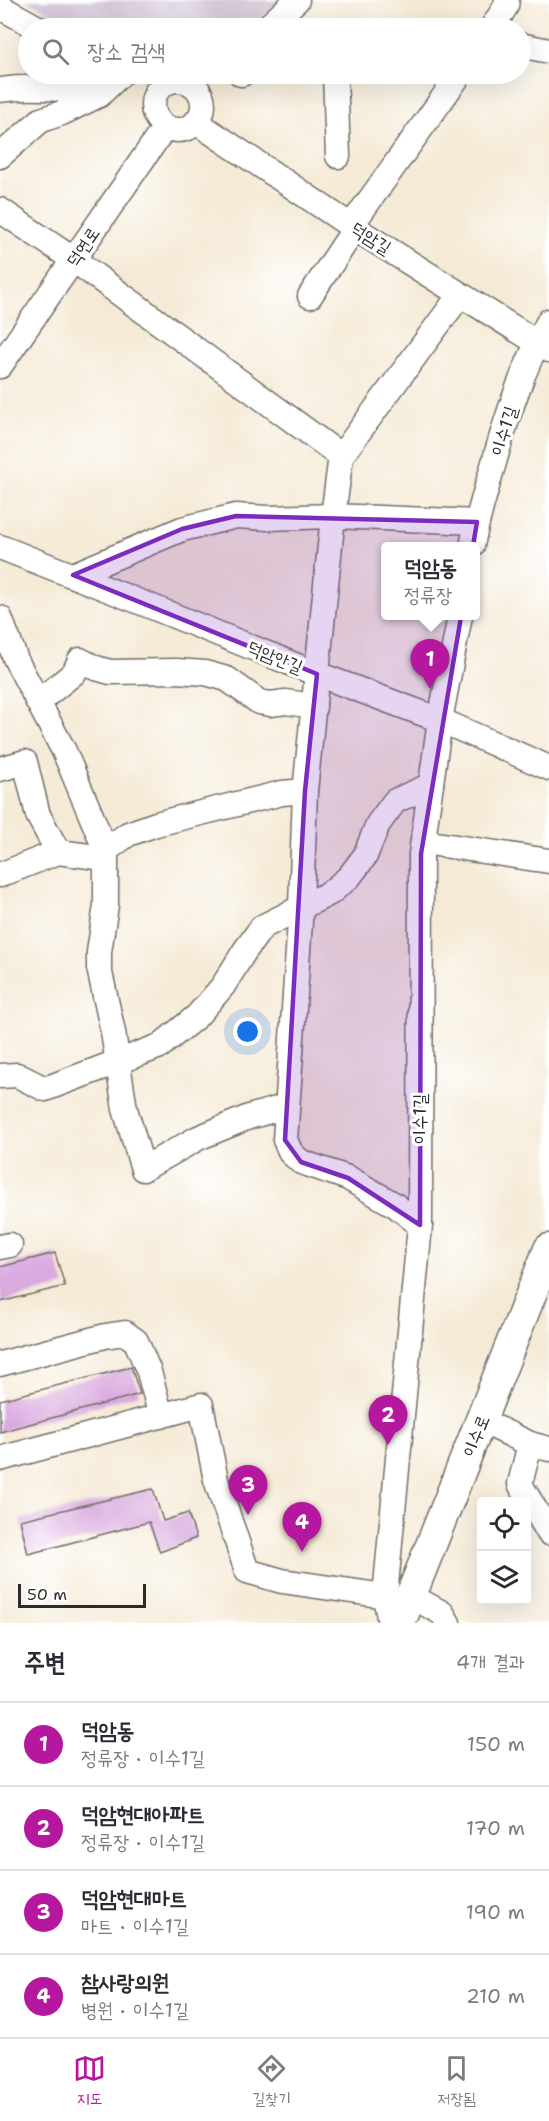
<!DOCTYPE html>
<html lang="ko">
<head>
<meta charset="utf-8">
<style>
  :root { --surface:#fff; --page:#f7f7f7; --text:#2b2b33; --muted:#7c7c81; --line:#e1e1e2; --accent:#b5179e }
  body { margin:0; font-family:"Shantell Sans","Poor Story",sans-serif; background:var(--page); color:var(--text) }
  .controls { position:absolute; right:18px; bottom:18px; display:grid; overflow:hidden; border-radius:6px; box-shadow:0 6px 24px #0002 }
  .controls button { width:54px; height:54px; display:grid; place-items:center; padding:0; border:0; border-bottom:2px solid var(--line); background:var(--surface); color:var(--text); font:30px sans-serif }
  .scale { position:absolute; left:18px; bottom:15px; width:128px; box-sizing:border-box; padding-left:6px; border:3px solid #2b2b2b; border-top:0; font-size:16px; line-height:21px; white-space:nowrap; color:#2b2b2b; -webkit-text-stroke:4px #fff; paint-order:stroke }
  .you { position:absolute; left:248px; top:1032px; width:21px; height:21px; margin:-15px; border:4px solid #fff; border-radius:50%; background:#1a73e8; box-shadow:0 0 0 9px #1a73e833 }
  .badge { display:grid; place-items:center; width:39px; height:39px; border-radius:50%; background:var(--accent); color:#fff; font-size:20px; font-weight:700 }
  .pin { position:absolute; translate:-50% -50px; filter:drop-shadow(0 2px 3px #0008) }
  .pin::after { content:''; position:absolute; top:32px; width:21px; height:18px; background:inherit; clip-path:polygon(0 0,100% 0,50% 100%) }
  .popup { position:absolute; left:381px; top:542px; width:99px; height:78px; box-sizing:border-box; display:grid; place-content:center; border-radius:6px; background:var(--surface); filter:drop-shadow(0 2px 4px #0005); font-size:20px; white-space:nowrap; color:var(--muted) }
  .popup b { font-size:22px; color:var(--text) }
  .popup::after { content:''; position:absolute; left:50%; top:100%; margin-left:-12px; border:12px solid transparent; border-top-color:var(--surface) }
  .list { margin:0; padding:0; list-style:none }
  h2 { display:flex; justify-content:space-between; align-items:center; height:78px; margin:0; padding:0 24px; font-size:26px }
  h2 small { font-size:20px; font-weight:400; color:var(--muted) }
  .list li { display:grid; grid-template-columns:39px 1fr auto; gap:18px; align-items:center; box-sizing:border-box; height:84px; padding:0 24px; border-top:2px solid var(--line) }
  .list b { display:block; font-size:22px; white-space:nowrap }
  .list p { margin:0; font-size:20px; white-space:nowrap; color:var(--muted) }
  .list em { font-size:20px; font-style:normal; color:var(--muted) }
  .icon { flex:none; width:33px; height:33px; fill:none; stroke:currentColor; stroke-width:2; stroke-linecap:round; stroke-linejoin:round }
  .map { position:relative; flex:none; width:549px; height:1623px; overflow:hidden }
  .search { position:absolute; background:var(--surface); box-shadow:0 6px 24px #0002; left:18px; right:18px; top:18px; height:66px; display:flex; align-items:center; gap:15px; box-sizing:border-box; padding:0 21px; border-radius:33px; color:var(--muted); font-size:22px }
  .sheet { height:414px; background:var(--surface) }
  nav { display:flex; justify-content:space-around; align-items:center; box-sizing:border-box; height:84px; border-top:2px solid var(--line); background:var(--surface); font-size:16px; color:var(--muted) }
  nav a { display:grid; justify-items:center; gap:3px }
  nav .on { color:var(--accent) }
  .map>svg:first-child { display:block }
</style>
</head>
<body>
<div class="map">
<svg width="549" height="1623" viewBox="0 0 549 1623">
  <rect width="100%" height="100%" fill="#fff"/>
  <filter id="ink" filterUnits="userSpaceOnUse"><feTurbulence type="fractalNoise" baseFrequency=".0167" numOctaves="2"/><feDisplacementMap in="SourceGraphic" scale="12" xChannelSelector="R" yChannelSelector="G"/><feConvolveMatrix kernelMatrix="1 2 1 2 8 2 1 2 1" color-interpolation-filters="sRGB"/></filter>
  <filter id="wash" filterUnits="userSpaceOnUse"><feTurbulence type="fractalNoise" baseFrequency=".008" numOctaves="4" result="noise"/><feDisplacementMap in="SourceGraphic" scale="24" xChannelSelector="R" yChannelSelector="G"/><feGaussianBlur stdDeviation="1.35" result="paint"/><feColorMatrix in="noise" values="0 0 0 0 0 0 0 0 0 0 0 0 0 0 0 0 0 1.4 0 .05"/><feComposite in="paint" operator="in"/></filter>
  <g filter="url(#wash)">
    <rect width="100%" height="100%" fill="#f5ead6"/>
    <path fill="#cebed1" d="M26,0H283L249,28H80Z"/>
    <g id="blocks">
      <g fill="#d9a9df">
        <path d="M55,1253L65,1286L0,1302V1267Z"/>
        <path d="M131,1367L140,1394L0,1432V1400Z"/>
        <path d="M153,1489L163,1521L188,1513L196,1538L160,1552L149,1522L28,1554L20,1520Z"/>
      </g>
    </g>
  </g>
  <g filter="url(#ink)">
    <use href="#blocks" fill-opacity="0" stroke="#726e67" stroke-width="1.5"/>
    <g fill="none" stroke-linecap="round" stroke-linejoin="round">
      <g stroke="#726e67" stroke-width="27">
        <g id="minor">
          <path d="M0,7L38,28"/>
          <path d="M266,28L297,0"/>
          <path d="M492,28L506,6L507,0"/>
          <path d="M520,45L549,51"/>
          <path d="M241,74H242"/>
          <path d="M335,74L338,156"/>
          <circle cx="178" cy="105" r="25"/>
          <path d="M0,90C34,85 66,89 99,95L121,74"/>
          <path d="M196,122L351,226L549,350"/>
          <path d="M0,156L41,120L62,113L99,95"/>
          <path d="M0,210L74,260L341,456"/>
          <path d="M351,226L460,74"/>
          <path d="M310,296L355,228"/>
          <path d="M0,366L165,127"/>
          <path d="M472,546C477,519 485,493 493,466C507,416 523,367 549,321"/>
          <path d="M0,547L150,606L317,674L440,720L549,768"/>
          <path d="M73,575L182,529L236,516L268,518L333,516L477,522"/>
          <path d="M0,618L16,660L64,751L106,851V905L99,952V968L113,1032L125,1109L143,1169L198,1138L249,1117L287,1106"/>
          <path d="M38,702L74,673L80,660L96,668L110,672L176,671L205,673L227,679L259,702L270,704L286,702L314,706"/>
          <path d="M0,769L25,762L38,815L58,852"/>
          <path d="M423,842L549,861"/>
          <path d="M0,875L58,852L97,857L128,834L156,824L282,793L305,791"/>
          <path d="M0,1076L17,1075L45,1089L160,1046L197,1016L223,986L244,952L262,927L330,893L349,877L365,856L378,824L395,801L431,785"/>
          <path d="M420,1225L395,1205L348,1178L301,1162L291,1153L285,1140L301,907L305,791L333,516L341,456L460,295"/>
          <path d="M0,1247L10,1245"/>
          <path d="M0,1364L105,1336L125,1333L136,1341L149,1372L161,1416"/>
          <path d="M482,1421L530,1444L549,1449"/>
          <path d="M530,1444L520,1484L549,1533"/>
          <path d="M0,1459L201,1405L216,1480L247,1571L282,1581L385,1596"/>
          <path d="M411,1596L442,1613L448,1623"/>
          <path d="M390,1623L385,1596L420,1225L421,854L440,720L460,616"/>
        </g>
      </g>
      <g stroke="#726e67" stroke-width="33">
        <path id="major" d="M400,1623L549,1249"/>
      </g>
      <use href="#minor" stroke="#fff" stroke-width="24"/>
      <use href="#major" stroke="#fff" stroke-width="30"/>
    </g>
  </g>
  <path fill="#7b2cbf" fill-opacity="0.2" stroke="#7b2cbf" stroke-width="4.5" stroke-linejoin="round" d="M236,516L477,522L421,854L420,1225L348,1178L301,1162L285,1140L305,791L317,674L73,575L182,529Z"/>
  <g text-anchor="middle" stroke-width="6" stroke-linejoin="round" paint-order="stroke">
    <g font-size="18" fill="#2b2b2b" stroke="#fff">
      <text transform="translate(371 238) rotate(32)" y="6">덕암길</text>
      <text transform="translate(83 247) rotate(-56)" y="6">덕연로</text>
      <text transform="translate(504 431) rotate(-73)" y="6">이수1길</text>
      <text transform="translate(275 657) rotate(22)" y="6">덕암안길</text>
      <text transform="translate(420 1119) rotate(-90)" y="6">이수1길</text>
      <text transform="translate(476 1436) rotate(-68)" y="6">이수로</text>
    </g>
  </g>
</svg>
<div class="controls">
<button><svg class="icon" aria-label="locate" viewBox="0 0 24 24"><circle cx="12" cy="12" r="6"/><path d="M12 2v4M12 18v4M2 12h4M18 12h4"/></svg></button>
<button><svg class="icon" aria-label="layers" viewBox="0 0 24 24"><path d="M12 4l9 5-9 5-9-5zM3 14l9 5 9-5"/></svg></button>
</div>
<div class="scale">50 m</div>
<div class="you"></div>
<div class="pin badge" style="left:430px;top:689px">1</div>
<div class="popup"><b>덕암동</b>정류장</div>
<div class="pin badge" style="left:388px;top:1445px">2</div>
<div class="pin badge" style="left:248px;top:1515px">3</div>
<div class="pin badge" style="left:302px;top:1552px">4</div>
<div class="search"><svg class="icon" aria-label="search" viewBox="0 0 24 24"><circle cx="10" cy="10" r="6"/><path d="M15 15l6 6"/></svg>장소 검색</div>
</div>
<section class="sheet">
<h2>주변<small>4개 결과</small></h2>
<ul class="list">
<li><span class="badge">1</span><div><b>덕암동</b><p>정류장 · 이수1길</p></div><em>150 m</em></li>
<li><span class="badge">2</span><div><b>덕암현대아파트</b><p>정류장 · 이수1길</p></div><em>170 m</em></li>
<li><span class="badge">3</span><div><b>덕암현대마트</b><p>마트 · 이수1길</p></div><em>190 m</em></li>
<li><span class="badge">4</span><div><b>참사랑의원</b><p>병원 · 이수1길</p></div><em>210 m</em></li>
</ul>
</section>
<nav>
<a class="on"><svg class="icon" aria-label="map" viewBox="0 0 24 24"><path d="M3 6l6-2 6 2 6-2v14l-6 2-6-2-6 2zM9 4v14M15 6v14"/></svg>지도</a>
<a><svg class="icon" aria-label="directions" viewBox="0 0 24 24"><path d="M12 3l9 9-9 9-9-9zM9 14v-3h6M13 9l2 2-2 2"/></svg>길찾기</a>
<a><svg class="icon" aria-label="saved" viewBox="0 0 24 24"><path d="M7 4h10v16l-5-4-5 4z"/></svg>저장됨</a>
</nav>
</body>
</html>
